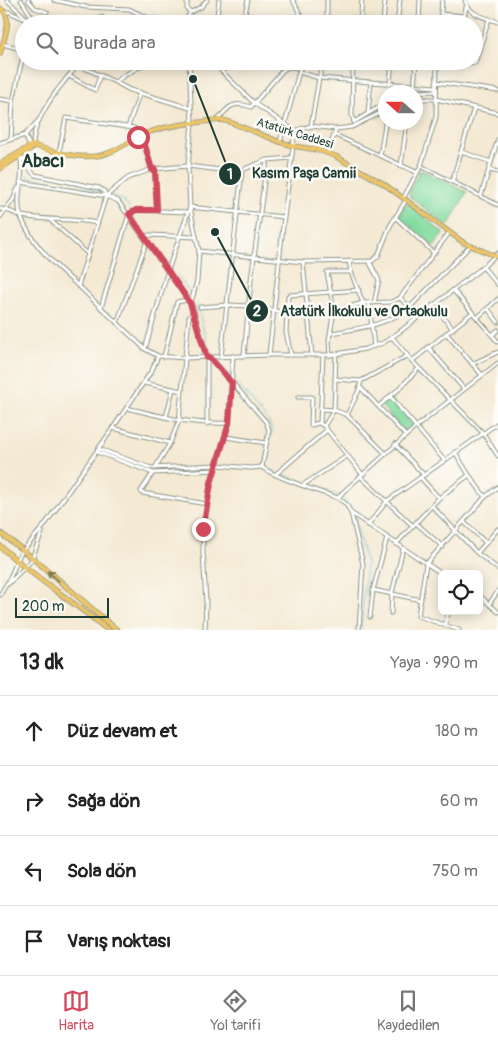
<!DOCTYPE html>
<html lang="tr">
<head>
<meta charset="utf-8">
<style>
  :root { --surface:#fff; --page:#f2f2f2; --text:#222; --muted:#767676; --line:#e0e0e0; --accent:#d1495b }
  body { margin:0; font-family:Pangolin,sans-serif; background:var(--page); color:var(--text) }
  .controls { position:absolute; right:15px; bottom:15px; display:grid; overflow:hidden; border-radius:8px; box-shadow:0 2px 12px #0003 }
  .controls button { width:45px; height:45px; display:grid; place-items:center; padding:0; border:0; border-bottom:1px solid var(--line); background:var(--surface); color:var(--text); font:25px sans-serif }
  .compass { position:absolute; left:378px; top:85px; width:45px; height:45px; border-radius:50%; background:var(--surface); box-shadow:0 2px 12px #0003; rotate:291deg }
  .scale { position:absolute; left:15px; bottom:12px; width:94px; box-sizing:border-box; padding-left:5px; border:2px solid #1f3d34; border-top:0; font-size:14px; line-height:18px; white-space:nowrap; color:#1f3d34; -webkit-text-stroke:4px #fdfcf7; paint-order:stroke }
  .stop { position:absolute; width:15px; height:15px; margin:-11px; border:4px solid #d1495b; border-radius:50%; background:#fff }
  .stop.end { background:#d1495b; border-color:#fff; box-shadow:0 1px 5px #0008 }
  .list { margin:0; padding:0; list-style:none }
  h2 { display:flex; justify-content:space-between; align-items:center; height:65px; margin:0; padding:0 20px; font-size:21px }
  h2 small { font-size:16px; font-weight:400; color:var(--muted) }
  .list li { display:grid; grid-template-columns:32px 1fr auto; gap:15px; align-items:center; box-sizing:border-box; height:70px; padding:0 20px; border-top:1px solid var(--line) }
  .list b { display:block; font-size:19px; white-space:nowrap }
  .list em { font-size:16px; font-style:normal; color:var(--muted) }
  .icon { flex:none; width:28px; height:28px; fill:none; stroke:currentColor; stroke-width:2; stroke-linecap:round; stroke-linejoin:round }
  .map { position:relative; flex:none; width:498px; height:630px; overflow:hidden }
  .search { position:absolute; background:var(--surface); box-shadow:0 2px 12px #0003; left:15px; right:15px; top:15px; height:55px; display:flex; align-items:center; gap:12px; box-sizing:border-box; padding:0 18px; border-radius:28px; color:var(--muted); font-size:19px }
  .sheet { height:345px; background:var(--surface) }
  nav { display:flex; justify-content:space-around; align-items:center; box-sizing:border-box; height:70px; border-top:1px solid var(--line); background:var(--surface); font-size:14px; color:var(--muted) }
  nav a { display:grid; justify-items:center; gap:2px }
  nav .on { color:var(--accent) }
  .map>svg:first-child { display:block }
</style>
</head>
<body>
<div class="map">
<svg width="498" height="630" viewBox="0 0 498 630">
  <rect width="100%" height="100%" fill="#fdfcf7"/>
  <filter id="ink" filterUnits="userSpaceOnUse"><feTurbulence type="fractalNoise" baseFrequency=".02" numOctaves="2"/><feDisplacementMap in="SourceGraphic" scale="10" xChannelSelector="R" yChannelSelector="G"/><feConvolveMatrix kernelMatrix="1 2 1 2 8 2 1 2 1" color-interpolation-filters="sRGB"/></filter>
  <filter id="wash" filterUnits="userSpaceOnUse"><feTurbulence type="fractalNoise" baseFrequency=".0096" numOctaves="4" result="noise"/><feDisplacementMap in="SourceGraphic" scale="20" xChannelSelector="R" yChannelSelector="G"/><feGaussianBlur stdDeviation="1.12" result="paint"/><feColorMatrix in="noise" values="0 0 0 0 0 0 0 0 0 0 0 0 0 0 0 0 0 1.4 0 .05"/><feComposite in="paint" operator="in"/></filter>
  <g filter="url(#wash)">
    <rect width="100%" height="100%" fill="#f4e9d3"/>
    <g fill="#83dba0" stroke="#518c6a">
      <path d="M419,171H423L467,192L448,226L410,197L409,193Z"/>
      <path d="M408,203L443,233L434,247L399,216L405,205Z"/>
      <path d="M390,398L413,425L404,432L381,405Z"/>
    </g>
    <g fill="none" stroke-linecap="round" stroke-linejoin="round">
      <g stroke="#54bdd1" stroke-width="1">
        <path d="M26,176L103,192"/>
        <path d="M111,195L122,199L129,208"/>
        <path d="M132,216L144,234"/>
        <path d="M146,238L169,264"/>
        <path d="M172,268L192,296"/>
        <path d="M197,305L208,347L213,355"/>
        <path d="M217,360L231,376"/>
        <path d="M233,379L268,421L272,430L265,466L276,472"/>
        <path d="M281,474L303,482"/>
        <path d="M308,484L339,496"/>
        <path d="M342,498L348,503L354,512"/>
        <path d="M355,518L366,564L361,630"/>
      </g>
    </g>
  </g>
  <g filter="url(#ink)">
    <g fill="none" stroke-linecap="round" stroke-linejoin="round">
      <g stroke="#8a9384" stroke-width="5">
        <g id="minor">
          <path d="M7,0L28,20"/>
          <path d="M21,0L32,17L50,24"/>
          <path d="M28,0L35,8L47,12"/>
          <path d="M54,0L86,7L129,9L148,18L157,19L169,24"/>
          <path d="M187,0V9L191,12L201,7L207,0"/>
          <path d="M293,0L305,24"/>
          <path d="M465,0C468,15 485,17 498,22"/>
          <path d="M6,12H9L36,24"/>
          <path d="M441,14L465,16"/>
          <path d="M216,20L250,24"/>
          <path d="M243,23L248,0"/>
          <path d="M79,24L92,21L102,17"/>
          <path d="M185,24L190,12"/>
          <path d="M216,24L219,0"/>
          <path d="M327,24V0"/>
          <path d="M360,24L362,0"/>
          <path d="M383,24L385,0"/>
          <path d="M397,24L400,0"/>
          <path d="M419,24L420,0"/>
          <path d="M440,24L442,0"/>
          <path d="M463,24L466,7"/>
          <path d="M3,44L24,50"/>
          <path d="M69,61L115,82L125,75L149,61"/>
          <path d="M211,61L254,103L295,131L284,217L269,355"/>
          <path d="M353,61L352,115L354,122"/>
          <path d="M454,61L475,63L489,19"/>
          <path d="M85,68L91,61"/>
          <path d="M299,72L319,78L436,87"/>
          <path d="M69,76L95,90L100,76"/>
          <path d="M115,82L130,90L190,108"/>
          <path d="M436,82L498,91"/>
          <path d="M390,83L392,61"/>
          <path d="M411,92L436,91"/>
          <path d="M414,92L416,61"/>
          <path d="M0,99L13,101"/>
          <path d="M416,99H436L498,113"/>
          <path d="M368,113L371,82"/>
          <path d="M218,120C228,106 234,101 251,107L283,70L289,67L300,68"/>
          <path d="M354,122L386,103"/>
          <path d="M311,126L319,78L324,61"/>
          <path d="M128,127L140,92"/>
          <path d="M295,131L311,126L336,129"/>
          <path d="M335,135L416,172"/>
          <path d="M11,139L13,101L24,51"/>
          <path d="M280,142L302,61"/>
          <path d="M0,143L25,135"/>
          <path d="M30,147L25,135L39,120"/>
          <path d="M33,147C31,120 61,84 78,65"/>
          <path d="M59,152L66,118L134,128L142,135L152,169"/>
          <path d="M462,152L491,162"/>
          <path d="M328,153L336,129L352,127L386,110"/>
          <path d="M20,156C26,175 14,197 21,217C32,246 60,270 83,290C103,310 124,329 145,349L158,356L185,358L269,355H330L365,349L383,343L398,333L483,267L498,253"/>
          <path d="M380,156L386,118"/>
          <path d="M20,157C28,161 28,170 35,175L99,188L104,191L106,196L118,201L192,305L207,358V424"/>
          <path d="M401,166L407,122"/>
          <path d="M421,166L498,205"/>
          <path d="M155,169L157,210"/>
          <path d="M489,170L498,172"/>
          <path d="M20,182L106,196L128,178L152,169L188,166L237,172L267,160L291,158"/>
          <path d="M452,182L474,108"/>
          <path d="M481,196L498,139"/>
          <path d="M404,197L421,166L436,117L437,61"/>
          <path d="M0,209C8,209 14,214 22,216C47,221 72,218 97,223"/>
          <path d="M0,217L13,200L18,188"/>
          <path d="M395,217L434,253"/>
          <path d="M50,220L88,254"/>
          <path d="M144,237L149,235L196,237"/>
          <path d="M199,251L303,262L372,261L378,256L390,226L406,200"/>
          <path d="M349,261L351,272L363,303L391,302L400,298L449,233"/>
          <path d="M369,261L379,280L374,303"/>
          <path d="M303,262L312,355"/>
          <path d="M483,267L498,285"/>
          <path d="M78,286L106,196"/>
          <path d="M453,290L498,342"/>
          <path d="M400,298L419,316"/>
          <path d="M369,303L374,346"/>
          <path d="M433,305L453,329"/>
          <path d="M200,307L228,305L249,306L286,313L334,311L327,272H351"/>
          <path d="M101,308L129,214L136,210L187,212"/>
          <path d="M488,309L498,322"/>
          <path d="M477,318L498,299"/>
          <path d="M117,323L147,241"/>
          <path d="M331,333C361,328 385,326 410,307L470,246"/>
          <path d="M446,333L482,375"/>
          <path d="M492,335L498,330"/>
          <path d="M392,337L412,361L483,433L498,456"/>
          <path d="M428,347L464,389"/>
          <path d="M145,349L168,270L190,207L284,217"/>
          <path d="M336,354L334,410L324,426L362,474"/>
          <path d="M291,355L286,332L288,296L290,295L359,290"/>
          <path d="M330,355L329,340L334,311L363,303"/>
          <path d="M244,356L251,280L267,160"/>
          <path d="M164,357L177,302L192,299L197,281L199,251L190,207L188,166L192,123L189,61"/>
          <path d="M221,357L242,171"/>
          <path d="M211,358L266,422L269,430L262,467C271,476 323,493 338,498L346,504L351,513L363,564L359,630"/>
          <path d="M412,361L472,313"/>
          <path d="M472,364L498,352"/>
          <path d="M335,379L361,381L407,356"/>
          <path d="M144,383L182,391"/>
          <path d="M361,388L406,436"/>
          <path d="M390,396L444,460"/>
          <path d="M298,397H312L311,425L319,423L324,426"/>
          <path d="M379,406L399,389L419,368"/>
          <path d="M127,408C164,417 191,425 229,423"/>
          <path d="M321,409L334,410L347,415L359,390L361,381"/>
          <path d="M347,415L385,453"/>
          <path d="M166,417L173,389"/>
          <path d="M320,423L323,355"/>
          <path d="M113,428L170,443"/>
          <path d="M226,437L266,443"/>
          <path d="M395,444L424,475"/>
          <path d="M99,449L151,468L217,465L251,468L262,467"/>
          <path d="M97,452L153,473"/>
          <path d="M455,452L469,475L485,497"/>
          <path d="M155,468L170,443L179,421L189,317L194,311"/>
          <path d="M276,474L327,430"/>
          <path d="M360,476L413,526"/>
          <path d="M420,477L439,498"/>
          <path d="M303,485L347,456"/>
          <path d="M338,498L343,492L417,426L498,363"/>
          <path d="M207,504L142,493L141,491L153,473L215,470"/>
          <path d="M432,506L477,553L498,569"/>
          <path d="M351,513L442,574"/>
          <path d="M464,522L486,543"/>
          <path d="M416,523L443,547"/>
          <path d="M368,525L387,501L498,423"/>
          <path d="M396,544L439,498L469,475"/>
          <path d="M477,553L498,529"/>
          <path d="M8,584L31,561L42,532"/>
          <path d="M373,590L421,600"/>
          <path d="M0,595L9,580L20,554L44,526L113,428L152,370L158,356"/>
          <path d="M479,595L498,612"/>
          <path d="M489,604L498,591"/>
          <path d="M391,613L392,593L403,549"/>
          <path d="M370,617L373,590L387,538"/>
          <path d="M445,624L449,611"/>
          <path d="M205,630L206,602L203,552V529L211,483L229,423L233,356"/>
          <path d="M459,630L418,616L426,564L485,497L498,487"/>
        </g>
      </g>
      <g stroke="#8a9384" stroke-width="5.5">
        <g id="major">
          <path d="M0,8C15,17 3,40 0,54"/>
          <path d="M0,164L32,145C54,152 86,162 108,153C123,148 135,137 150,132C171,124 196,123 218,120L227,121L280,142L293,146L318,150L335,156L384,184L464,243L498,257"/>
          <path d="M0,169L35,146"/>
        </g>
      </g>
      <g stroke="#8a9384" stroke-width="6">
        <g id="highway">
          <path d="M0,533C41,562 78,598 117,630"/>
          <path d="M0,546C33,577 73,601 108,630"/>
        </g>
      </g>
      <use href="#minor" stroke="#fff" stroke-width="3"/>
      <use href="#major" stroke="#edc569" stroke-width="4"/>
      <use href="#highway" stroke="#edc569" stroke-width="4.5"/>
    </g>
    <defs><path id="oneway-shaft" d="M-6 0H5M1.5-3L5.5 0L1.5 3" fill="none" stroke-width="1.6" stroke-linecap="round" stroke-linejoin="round" transform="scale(1.25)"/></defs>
    <use stroke="#7c7a4c" href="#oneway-shaft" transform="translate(53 576) rotate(-138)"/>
  </g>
  <g fill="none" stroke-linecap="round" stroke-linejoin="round" filter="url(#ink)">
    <path stroke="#d1495b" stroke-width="6" d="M138,137L142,135L152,170L155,169L157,210H136L129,214L190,303L207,358H210L232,383L229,423L211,483L203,529"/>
  </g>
  <g text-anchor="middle" stroke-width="5" stroke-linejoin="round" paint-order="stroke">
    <g font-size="12" fill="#1f3d34" stroke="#fdfcf7">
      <text transform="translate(295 133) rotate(17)" y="4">Atatürk Caddesi</text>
    </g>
    <g font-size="18" font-weight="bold" fill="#1f3d34" stroke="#fdfcf7">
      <text x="43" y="167">Abacı</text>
    </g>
  </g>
  <path fill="none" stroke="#1f3d34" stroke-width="2" d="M193 79L230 174M215 232L257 311"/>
  <g fill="#1f3d34" stroke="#fdfcf7" stroke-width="2">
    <circle cx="193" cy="79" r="5"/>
    <circle cx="215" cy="232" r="5"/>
    <circle cx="230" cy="174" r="12"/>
    <circle cx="257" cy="311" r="12"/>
  </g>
  <g font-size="15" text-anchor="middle" font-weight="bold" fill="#fff">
    <text x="230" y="179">1</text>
    <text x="257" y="316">2</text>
  </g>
  <g font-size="14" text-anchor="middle" font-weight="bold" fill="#1f3d34" stroke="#fdfcf7" stroke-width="5" stroke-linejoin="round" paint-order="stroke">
    <text x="304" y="178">Kasım Paşa Camii</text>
    <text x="364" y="316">Atatürk İlkokulu ve Ortaokulu</text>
  </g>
</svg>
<div class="controls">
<button><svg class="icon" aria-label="locate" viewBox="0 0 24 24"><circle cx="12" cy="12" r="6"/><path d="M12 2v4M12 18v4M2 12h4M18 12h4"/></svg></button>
</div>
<svg class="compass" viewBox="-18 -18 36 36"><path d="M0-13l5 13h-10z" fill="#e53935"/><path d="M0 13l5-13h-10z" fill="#767676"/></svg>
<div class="scale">200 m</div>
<div class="stop" style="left:138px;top:137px"></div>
<div class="stop end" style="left:203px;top:529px"></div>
<div class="search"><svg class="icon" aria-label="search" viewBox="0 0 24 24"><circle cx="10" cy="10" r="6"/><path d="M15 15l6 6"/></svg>Burada ara</div>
</div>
<section class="sheet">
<h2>13 dk<small>Yaya · 990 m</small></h2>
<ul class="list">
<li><svg class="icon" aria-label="ahead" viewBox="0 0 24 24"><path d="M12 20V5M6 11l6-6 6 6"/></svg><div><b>Düz devam et</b></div><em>180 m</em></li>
<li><svg class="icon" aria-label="right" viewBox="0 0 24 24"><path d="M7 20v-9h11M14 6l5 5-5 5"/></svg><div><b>Sağa dön</b></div><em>60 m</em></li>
<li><svg class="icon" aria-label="left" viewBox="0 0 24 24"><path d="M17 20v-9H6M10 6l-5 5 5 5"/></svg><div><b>Sola dön</b></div><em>750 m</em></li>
<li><svg class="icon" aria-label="arrive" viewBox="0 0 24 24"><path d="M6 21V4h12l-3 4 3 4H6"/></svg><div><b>Varış noktası</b></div></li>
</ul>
</section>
<nav>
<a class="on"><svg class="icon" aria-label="map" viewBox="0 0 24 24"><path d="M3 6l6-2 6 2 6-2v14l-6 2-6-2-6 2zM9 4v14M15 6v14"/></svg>Harita</a>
<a><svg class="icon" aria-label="directions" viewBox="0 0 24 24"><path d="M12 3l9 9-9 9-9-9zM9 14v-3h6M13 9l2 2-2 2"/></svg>Yol tarifi</a>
<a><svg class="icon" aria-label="saved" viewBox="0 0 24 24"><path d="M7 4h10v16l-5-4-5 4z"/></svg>Kaydedilen</a>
</nav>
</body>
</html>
